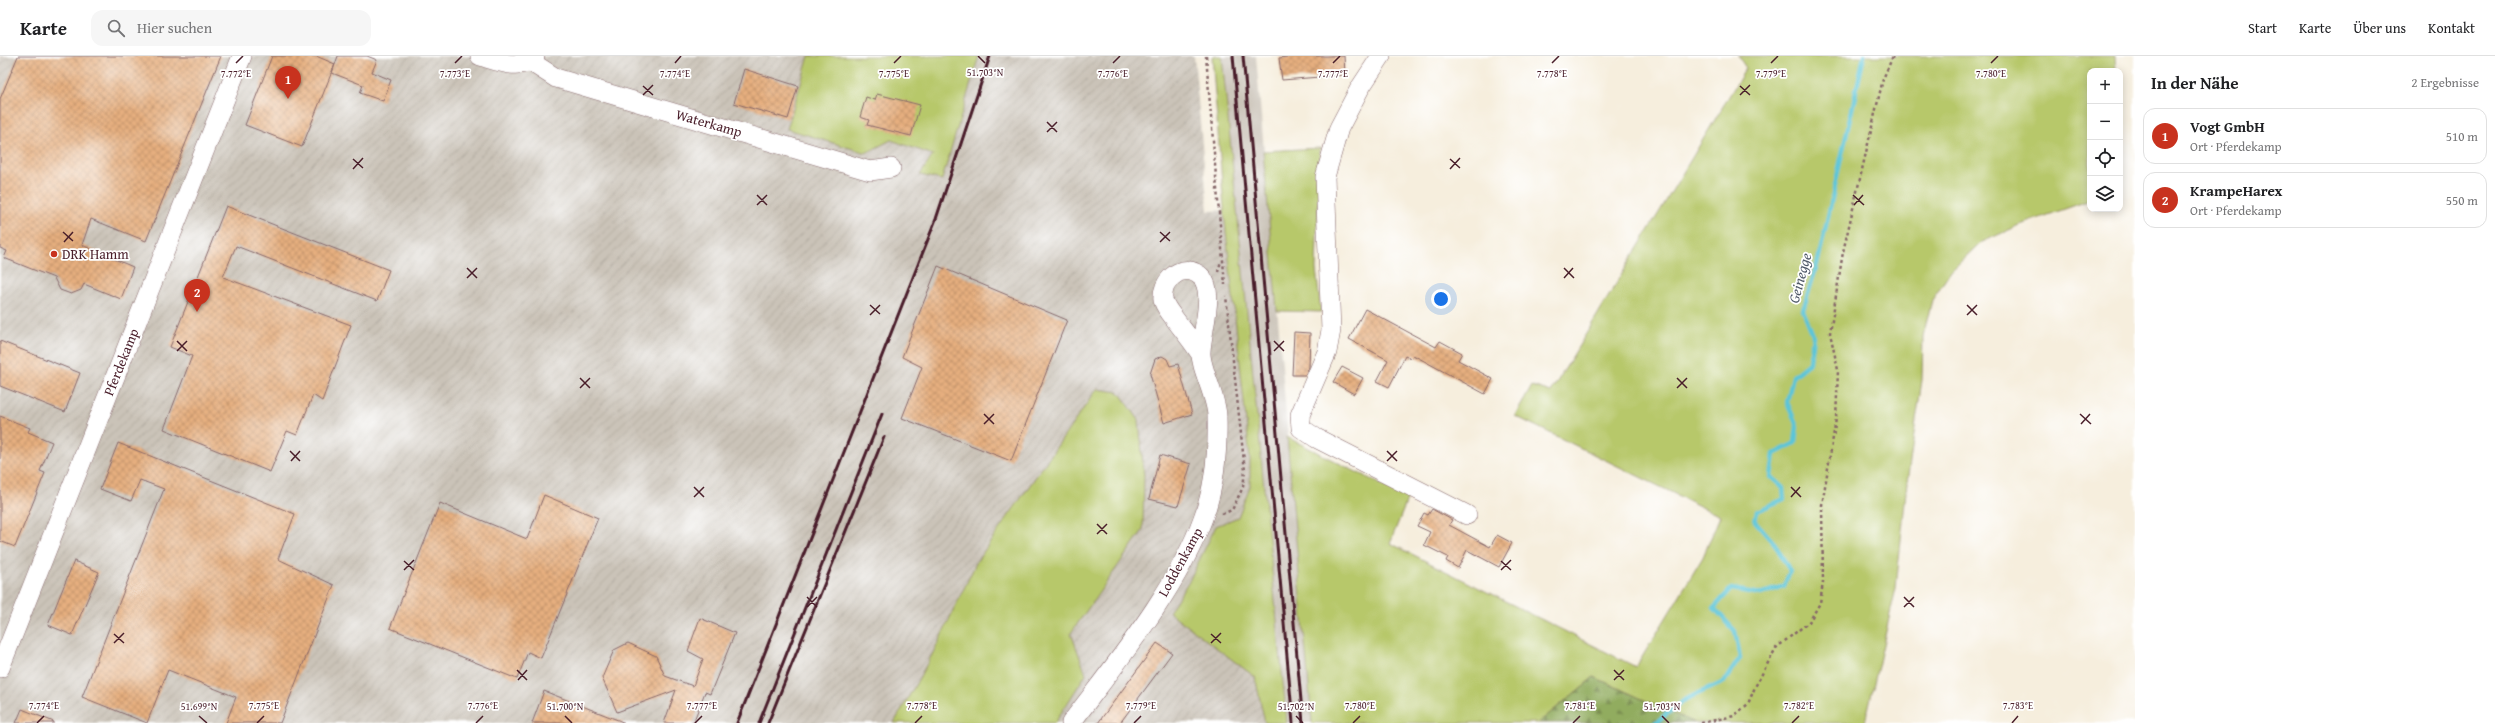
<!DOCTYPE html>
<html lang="de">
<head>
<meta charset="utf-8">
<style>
  :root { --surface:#fff; --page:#f6f6f6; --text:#202124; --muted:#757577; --line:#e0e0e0; --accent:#c8321e }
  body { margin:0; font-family:"Gentium Book Plus",serif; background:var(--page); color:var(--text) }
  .controls { position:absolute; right:12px; top:12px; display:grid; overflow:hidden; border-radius:8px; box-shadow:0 2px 10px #0003 }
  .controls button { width:36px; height:36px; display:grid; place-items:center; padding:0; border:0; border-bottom:1px solid var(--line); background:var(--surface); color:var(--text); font:20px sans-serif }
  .you { position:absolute; left:1441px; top:243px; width:14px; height:14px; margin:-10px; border:3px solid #fff; border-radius:50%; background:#1a73e8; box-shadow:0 0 0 6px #1a73e833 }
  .badge { display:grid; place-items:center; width:26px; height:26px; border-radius:50%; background:var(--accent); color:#fff; font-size:13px; font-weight:700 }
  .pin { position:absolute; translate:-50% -33px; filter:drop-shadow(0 1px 2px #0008) }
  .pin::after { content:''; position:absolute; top:21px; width:14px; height:12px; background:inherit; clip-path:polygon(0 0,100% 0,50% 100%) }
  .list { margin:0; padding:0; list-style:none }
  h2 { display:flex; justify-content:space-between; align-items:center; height:52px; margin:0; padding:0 16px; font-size:17px }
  h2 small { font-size:13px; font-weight:400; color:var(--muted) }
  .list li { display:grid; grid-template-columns:26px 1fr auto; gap:12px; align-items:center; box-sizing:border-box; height:56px; margin:0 8px 8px; padding:0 8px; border:1px solid var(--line); border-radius:12px }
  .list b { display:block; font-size:15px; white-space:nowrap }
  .list p { margin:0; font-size:13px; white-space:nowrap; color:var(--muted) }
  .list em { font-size:13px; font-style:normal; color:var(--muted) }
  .icon { flex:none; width:22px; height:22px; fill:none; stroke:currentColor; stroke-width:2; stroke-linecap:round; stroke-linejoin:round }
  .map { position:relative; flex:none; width:2135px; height:667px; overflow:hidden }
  header { display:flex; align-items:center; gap:24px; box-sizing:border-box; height:56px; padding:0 20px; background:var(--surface); border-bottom:1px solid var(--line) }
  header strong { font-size:19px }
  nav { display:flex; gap:22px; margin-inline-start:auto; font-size:14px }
  .search { width:280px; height:36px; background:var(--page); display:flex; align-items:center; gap:10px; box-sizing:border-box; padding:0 14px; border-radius:12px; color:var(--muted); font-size:15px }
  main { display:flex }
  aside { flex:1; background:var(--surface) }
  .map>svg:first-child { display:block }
</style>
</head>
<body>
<header>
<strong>Karte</strong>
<div class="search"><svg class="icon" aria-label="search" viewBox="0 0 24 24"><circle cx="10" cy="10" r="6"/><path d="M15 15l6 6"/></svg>Hier suchen</div>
<nav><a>Start</a><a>Karte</a><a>Über uns</a><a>Kontakt</a></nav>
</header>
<main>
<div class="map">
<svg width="2135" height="667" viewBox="0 0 2135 667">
  <defs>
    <pattern id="industrial-furrows" width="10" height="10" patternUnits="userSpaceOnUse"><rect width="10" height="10" fill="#cac3b8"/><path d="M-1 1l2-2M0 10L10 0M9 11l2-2" fill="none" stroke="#afa79e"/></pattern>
    <pattern id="forest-firs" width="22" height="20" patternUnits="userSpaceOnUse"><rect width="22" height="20" fill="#91ac5f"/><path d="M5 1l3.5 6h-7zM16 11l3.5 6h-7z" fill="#788b4f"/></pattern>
    <pattern id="building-cross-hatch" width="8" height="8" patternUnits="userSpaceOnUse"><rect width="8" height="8" fill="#e6af7f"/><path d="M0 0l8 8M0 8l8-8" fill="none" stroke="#bc8e68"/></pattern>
  </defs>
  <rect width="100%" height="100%" fill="#fff"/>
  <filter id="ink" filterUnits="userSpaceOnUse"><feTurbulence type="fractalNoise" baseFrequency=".025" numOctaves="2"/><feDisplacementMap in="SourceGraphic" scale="8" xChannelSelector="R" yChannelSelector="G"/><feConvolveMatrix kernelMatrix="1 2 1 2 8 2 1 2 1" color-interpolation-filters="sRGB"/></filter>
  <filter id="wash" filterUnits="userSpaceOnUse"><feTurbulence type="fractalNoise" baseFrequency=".012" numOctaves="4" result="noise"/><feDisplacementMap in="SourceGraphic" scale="16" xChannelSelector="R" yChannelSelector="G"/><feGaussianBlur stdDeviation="0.9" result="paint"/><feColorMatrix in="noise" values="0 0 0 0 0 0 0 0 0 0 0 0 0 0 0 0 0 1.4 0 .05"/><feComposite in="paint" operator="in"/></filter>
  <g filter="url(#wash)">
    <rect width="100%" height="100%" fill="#f6eedd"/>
    <path fill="url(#industrial-furrows)" d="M0,0H1194L1208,155L1236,154L1287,667H0Z"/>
    <path fill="#cac3b8" d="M1222,0H1256L1312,667H1287Z"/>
    <g fill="#b7c86b" stroke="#80744b">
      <path d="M809,0H979L942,124L920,119L933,99L891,84L866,97L787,73Z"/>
      <path d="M1212,0H1222L1287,667H1265L1255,621L1169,556L1190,523L1216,470L1238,461L1250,430V403L1225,166Z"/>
      <path d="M1738,0H2115L2116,15H2090V144L2020,169L1980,187L1951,215L1932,244L1923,280L1922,324L1907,426L1896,532L1865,667H1694L1594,621L1538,667H1312L1287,381L1408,442L1390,487L1636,611L1703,501L1720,460L1515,360L1532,330L1551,336L1746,12Z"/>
      <path d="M1320,92L1316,213L1321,256L1277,255L1263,95Z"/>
      <path d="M1097,333L1119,336L1139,364L1144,419L1143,474L1071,577L1086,618L1055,667H894L934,595L977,505Z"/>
    </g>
    <path fill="url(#forest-firs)" stroke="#6e6645" d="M1594,621L1692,666L1694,667H1538Z"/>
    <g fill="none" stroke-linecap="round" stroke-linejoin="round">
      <path stroke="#5cc5d8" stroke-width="4.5" d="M1655,667L1686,643L1724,626L1740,602L1735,575L1714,552L1731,533L1761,538L1784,530L1790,515L1775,488L1755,465L1757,455L1784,443L1783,432L1771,421L1774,398L1795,387L1797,370L1787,346L1793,320L1810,306L1813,279L1803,254L1818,205L1864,0"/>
    </g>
    <g id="blocks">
      <g fill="url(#building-cross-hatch)">
        <path d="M18,0H221L146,185L91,163L82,189L133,211L121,243L84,228L81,234L71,238L60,234L54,222L4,202L7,195L0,192V43Z"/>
        <path d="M272,0H316L335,8L302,91L245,69Z"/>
        <path d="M338,0H367L377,4L372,16L391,24L383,45L360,37L363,29L332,17Z"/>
        <path d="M1295,0H1344L1345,19L1282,24L1279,2Z"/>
        <path d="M744,13L798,30L788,63L734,47Z"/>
        <path d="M877,38L920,49L911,80L867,69L869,64L860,61L866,41L875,44Z"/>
        <path d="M226,150L389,214L377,245L236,190L223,221L351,269L322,345L313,339L297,379L287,375L270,416L164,373L192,300L170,291Z"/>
        <path d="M938,210L1067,264L1011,405L902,362L922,311L902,301Z"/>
        <path d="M1365,253L1436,291L1440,285L1462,297L1458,304L1493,323L1485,338L1413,299L1411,303L1405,300L1389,331L1377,325L1388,304L1349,283Z"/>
        <path d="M1294,276L1310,277L1309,311L1305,319H1292Z"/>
        <path d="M0,285L80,317L65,356L0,330Z"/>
        <path d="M1162,300L1167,303L1170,310L1178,308L1192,358L1164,367L1150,318L1155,303Z"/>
        <path d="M1342,311L1363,322L1354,338L1333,326Z"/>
        <path d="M0,360L30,372L28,376L52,386L40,415L45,417L15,491L0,485Z"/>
        <path d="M118,387L295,458L278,503L334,529L280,667H226L236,641L168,614L147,667L82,641L164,433L140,424L131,445L100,433Z"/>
        <path d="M1160,399L1191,408L1178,450L1149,443Z"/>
        <path d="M544,439L598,462L541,602L528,596L517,623L390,572L440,447L527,483Z"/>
        <path d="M1432,453L1452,464L1449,469L1490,491L1497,479L1512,487L1499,511L1467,494L1458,512L1446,505L1448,501L1424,489L1430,476L1417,470L1424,457L1428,459Z"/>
        <path d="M74,505L99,516L72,579L48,569Z"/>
        <path d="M700,562L735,577L710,638L705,636L693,667H664L676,634L617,656L602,622L614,594L628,587L656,600L665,620L693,630L703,603L688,595Z"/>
        <path d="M1157,587L1172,597L1120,667H1098Z"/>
        <path d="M544,635L623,666V667H532Z"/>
        <path d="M22,653L54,666V667H16Z"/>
      </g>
    </g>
  </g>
  <g filter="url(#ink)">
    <use href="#blocks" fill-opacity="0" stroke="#866769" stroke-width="1"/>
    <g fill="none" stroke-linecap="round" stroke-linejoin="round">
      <g stroke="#866769" stroke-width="20">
        <g id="minor">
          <path d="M480,0C497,5 522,16 535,0"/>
          <path d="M1381,0L1360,32L1339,72L1325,121L1331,274L1327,296L1300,359L1301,372L1316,382L1467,459"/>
          <path d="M531,6L556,22L870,115L891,112"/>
          <path d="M0,612L242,0"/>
          <path d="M1071,667C1116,607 1178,532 1203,462C1215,430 1218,395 1217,361C1217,341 1200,312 1201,296C1201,276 1219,228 1196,217C1179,208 1161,226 1163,244C1165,250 1170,257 1174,262C1183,274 1192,285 1200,297"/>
        </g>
      </g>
      <g stroke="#866769" stroke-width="2.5" stroke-dasharray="3 3" stroke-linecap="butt">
        <path d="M1206,0L1225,229"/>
        <path d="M1218,216L1221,205"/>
        <path d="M1222,458L1232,454L1243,431L1245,415L1226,240"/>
        <path d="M1701,667L1734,660L1748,648L1755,631L1776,592L1809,566L1820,547L1823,526L1822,449L1836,363L1838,314L1830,277L1843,196L1883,23L1893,0"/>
      </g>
      <use href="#minor" stroke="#fff" stroke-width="19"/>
      <g stroke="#4a1f2b" stroke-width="3">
        <path d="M1233,0L1293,667"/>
        <path d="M1243,0L1303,667"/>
        <path d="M737,667L936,163L990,0"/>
        <path d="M759,667L882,358"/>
        <path d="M768,667L884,381"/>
      </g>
    </g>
  </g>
  <path fill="none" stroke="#4a1f2b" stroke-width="1.5" d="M978,0L985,7M236,7L243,0M455,7L462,0M675,7L681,0M894,7L901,0M1113,7L1120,0M1333,7L1340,0M1552,7L1559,0M1771,7L1778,0M1991,7L1998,0M643,30L653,39M1740,30L1750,39M643,39L653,29M1740,39L1750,29M1047,66L1057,76M1047,76L1057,66M353,103L363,112M1450,103L1460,112M353,113L363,102M1450,113L1460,102M757,139L767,149M1853,139L1864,149M757,149L767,139M1854,149L1863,139M63,176L73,185M1160,176L1170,185M64,186L73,176M1160,186L1170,176M467,212L477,222M1564,212L1574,222M467,222L477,212M1564,222L1573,212M870,249L880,258M1967,249L1977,259M870,259L880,249M1967,259L1977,249M177,285L187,295M1274,285L1284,295M177,295L187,285M1274,295L1284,285M580,322L590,332M1677,322L1687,332M580,332L590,322M1677,332L1687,322M984,358L994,368M2080,358L2091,368M984,368L994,358M2081,368L2090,358M290,395L300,405M1387,395L1397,405M291,405L300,395M1387,405L1397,395M694,431L704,441M1791,431L1801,441M694,441L704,431M1791,441L1800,431M1097,468L1107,478M1097,478L1107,468M404,505L414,514M1501,505L1511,514M404,514L414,504M1501,514L1511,504M807,541L817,551M1904,541L1914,551M807,551L817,541M1904,551L1914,541M114,578L124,587M1211,578L1221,587M114,587L124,577M1211,587L1221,577M517,614L527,624M1614,614L1624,624M518,624L527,614M1614,624L1624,614M199,660L207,667M565,660L572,667M1296,660L1303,667M1662,660L1669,667M37,667L44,660M257,667L264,660M476,667L483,660M695,667L702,660M915,667L922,660M1134,667L1141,660M1353,667L1360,660M1573,667L1580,660M1792,667L1799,660M2012,667L2018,660"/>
  <circle fill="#c8321e" stroke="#fff" stroke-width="1.5" cx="54" cy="198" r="4"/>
  <g text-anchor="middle" stroke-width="3.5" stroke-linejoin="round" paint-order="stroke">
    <g font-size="14" fill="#4a1f2b" stroke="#fff">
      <text transform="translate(709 67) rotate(16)" y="5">Waterkamp</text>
      <text transform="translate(121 306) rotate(-68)" y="5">Pferdekamp</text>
      <text transform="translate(1180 506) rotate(-61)" y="5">Loddenkamp</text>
    </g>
    <g font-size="14" fill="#4a1f2b" stroke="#fff" text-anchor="start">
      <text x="62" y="203">DRK Hamm</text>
    </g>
    <g font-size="15" font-style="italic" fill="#505968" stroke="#fff">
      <text transform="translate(1800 222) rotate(-75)" y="5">Geinegge</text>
    </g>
  </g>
  <g font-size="10" text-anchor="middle" fill="#4a1f2b" stroke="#fff" stroke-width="3.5" stroke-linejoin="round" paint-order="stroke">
    <text x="985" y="20">51.703°N</text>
    <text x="236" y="21">7.772°E</text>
    <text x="455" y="21">7.773°E</text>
    <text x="675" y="21">7.774°E</text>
    <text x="894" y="21">7.775°E</text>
    <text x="1113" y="21">7.776°E</text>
    <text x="1333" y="21">7.777°E</text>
    <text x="1552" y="21">7.778°E</text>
    <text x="1771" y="21">7.779°E</text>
    <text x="1991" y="21">7.780°E</text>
    <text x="44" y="653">7.774°E</text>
    <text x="264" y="653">7.775°E</text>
    <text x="483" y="653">7.776°E</text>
    <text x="702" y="653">7.777°E</text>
    <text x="922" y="653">7.778°E</text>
    <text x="1141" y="653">7.779°E</text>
    <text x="1360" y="653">7.780°E</text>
    <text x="1580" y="653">7.781°E</text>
    <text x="1799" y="653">7.782°E</text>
    <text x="2018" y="653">7.783°E</text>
    <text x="199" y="654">51.699°N</text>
    <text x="565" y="654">51.700°N</text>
    <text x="1296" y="654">51.702°N</text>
    <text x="1662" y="654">51.703°N</text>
  </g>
</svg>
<div class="controls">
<button>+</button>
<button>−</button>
<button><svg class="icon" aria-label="locate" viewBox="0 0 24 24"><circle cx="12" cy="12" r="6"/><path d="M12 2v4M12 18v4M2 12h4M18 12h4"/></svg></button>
<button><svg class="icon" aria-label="layers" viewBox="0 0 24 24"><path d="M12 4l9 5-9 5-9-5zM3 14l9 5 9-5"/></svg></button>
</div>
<div class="you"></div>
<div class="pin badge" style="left:288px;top:43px">1</div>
<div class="pin badge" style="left:197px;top:256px">2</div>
</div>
<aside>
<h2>In der Nähe<small>2 Ergebnisse</small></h2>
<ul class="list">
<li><span class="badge">1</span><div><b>Vogt GmbH</b><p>Ort · Pferdekamp</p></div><em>510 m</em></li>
<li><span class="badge">2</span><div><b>KrampeHarex</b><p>Ort · Pferdekamp</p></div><em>550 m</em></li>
</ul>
</aside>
</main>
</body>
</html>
